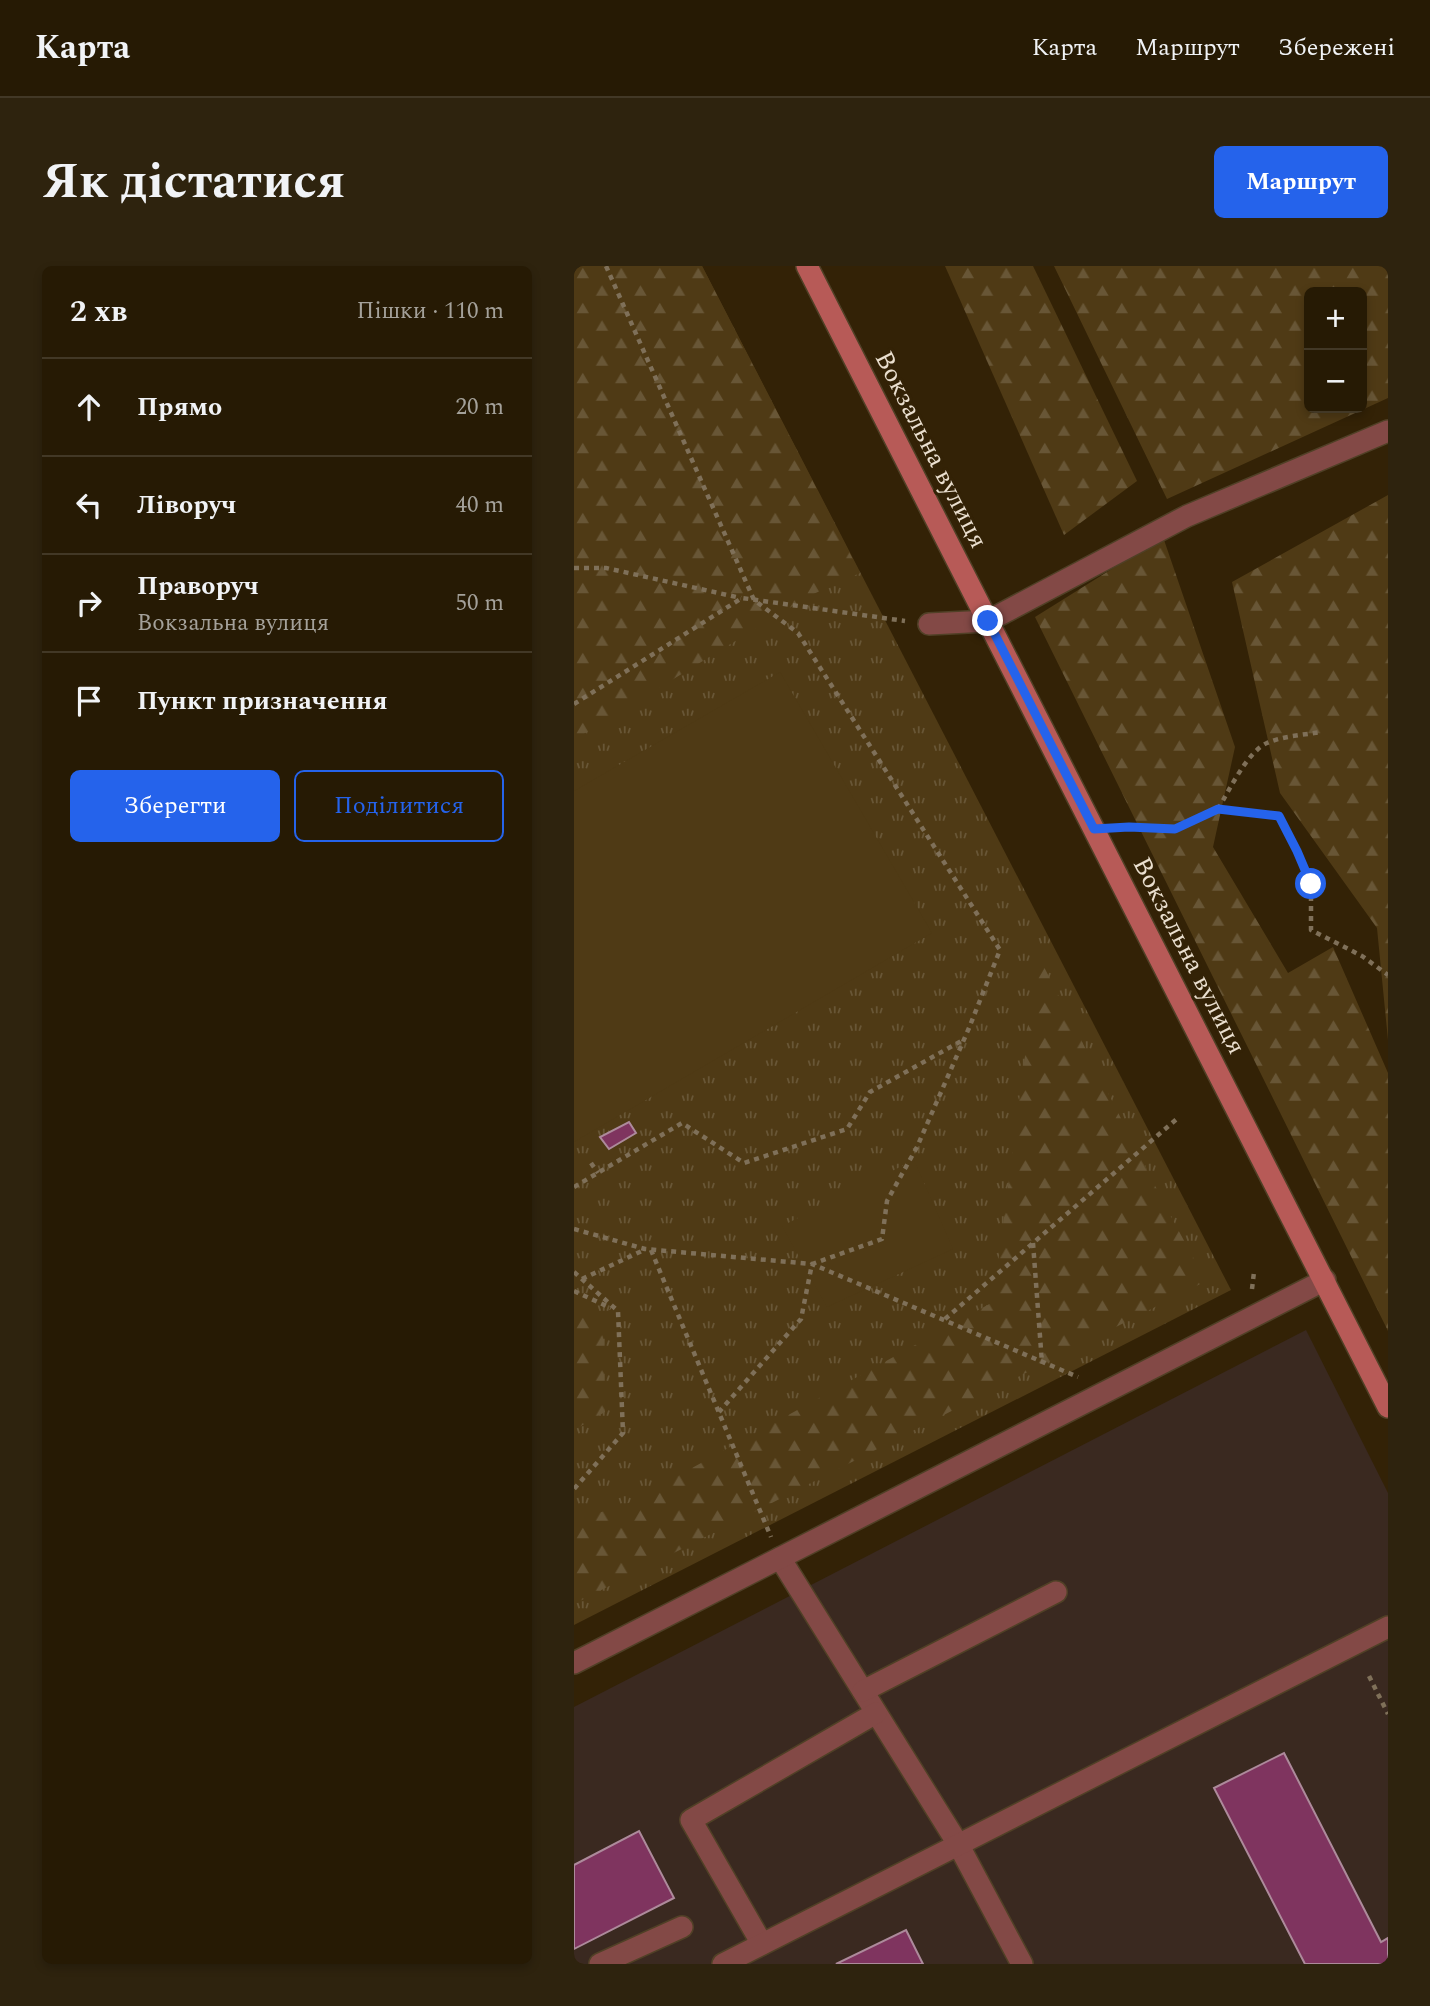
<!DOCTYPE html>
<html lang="uk">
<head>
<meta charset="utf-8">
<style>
  :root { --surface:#261a04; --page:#2e230e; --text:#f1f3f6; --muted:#a4a19a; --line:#423826; --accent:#2563eb }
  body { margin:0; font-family:Spectral,serif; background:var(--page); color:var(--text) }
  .controls { position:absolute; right:21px; top:21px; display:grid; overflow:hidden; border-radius:10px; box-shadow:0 4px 10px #0003 }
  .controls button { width:63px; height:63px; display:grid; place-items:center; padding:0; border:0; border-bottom:2px solid var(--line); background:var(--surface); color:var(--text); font:35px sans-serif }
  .stop { position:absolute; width:21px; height:21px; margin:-16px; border:5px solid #2563eb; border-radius:50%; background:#fff }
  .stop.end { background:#2563eb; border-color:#fff; box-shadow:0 2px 7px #0008 }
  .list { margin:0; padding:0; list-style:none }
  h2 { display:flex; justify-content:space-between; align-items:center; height:91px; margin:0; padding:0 28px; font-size:30px }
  h2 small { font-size:23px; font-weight:400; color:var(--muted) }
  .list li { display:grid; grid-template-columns:46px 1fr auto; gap:21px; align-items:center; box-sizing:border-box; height:98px; padding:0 28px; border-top:2px solid var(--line) }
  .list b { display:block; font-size:26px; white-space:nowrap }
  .list p { margin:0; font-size:23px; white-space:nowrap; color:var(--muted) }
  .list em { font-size:23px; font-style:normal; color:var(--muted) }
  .actions { display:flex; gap:14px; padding:21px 28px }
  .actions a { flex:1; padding:16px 0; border:2px solid var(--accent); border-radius:10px; text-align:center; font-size:24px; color:var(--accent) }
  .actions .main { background:var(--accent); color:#fff }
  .icon { flex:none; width:38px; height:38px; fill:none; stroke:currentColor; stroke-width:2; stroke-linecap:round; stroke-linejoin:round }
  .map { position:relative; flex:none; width:814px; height:1698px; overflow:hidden; border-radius:10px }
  header { display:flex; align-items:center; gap:42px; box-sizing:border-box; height:98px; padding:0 35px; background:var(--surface); border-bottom:2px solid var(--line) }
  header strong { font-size:33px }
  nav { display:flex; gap:38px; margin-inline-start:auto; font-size:24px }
  .intro { display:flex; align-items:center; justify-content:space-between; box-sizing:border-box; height:168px; padding:0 42px }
  h1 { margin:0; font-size:49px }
  .button { padding:18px 32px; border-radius:10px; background:var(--accent); color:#fff; font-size:24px; font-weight:700 }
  main { display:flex; gap:42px; padding:0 42px }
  aside { flex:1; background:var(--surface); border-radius:10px; box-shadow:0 4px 10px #0003 }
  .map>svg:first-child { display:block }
</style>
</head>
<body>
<header>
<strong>Карта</strong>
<nav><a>Карта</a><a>Маршрут</a><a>Збережені</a></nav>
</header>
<div class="intro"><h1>Як дістатися</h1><a class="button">Маршрут</a></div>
<main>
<aside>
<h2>2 хв<small>Пішки · 110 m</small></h2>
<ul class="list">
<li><svg class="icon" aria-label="ahead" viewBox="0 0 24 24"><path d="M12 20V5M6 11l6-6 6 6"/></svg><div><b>Прямо</b></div><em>20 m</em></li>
<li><svg class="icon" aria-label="left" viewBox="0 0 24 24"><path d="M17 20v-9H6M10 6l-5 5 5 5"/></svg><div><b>Ліворуч</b></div><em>40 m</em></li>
<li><svg class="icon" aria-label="right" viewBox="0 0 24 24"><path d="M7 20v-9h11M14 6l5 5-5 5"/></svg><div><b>Праворуч</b><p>Вокзальна вулиця</p></div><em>50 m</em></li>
<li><svg class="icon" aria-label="arrive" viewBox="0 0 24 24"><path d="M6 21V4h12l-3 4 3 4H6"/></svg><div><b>Пункт призначення</b></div></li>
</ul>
<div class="actions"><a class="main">Зберегти</a><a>Поділитися</a></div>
</aside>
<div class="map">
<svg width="814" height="1698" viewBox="0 0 814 1698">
  <defs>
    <pattern id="grass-tufts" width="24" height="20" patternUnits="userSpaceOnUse" patternTransform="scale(1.75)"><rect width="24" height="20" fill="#4f3a15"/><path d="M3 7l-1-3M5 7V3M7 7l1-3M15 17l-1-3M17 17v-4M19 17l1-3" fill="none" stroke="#685636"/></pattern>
    <pattern id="forest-firs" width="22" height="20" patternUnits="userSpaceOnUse" patternTransform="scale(1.75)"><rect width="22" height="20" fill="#4f3a15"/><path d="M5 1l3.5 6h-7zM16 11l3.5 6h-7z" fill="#685636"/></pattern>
  </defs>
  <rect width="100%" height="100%" fill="#332206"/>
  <path fill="#3a2920" d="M732,1064L814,1227V1698H0V1441Z"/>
  <path fill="url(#grass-tufts)" d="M0,0H128L657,1024L0,1359Z"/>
  <g fill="url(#forest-firs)" fill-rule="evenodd">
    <path d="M0,0H128L286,307L235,330L0,474Z"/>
    <path d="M371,0H459L563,215L490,269Z"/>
    <path d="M480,0H814V132L593,233ZM735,26H788V142H735Z"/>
    <path d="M814,229V774L803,662L706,527L658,316Z"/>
    <path d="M589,271L661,481L639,581L714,707L759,681L814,807V1065L461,351Z"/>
    <path d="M464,689L595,947L632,1015L0,1338V1254L51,1239L419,1036Z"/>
    <path d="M0,1042L29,1058L31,1146L0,1164Z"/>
  </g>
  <g fill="#4f3a15">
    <path d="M206,406L358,667L0,876V525Z"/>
    <path d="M340,894L379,983L253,1041L208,960Z"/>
  </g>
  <g fill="#7f345f" stroke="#ad8a9b" stroke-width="2">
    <path d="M55,856L62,867L35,883L26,871Z"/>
    <path d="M710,1487L807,1676L814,1672V1698H731L640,1522Z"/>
    <path d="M65,1565L100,1632L0,1683V1599Z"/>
    <path d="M332,1664L349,1698H262Z"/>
  </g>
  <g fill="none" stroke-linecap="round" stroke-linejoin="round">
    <g stroke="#504026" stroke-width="24">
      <g id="street">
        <path d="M355,358L414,355L613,250L814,165"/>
        <path d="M206,1292L384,1578L448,1698"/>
        <path d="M0,1397L751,1014"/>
        <path d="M289,1425L482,1326"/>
        <path d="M188,1678L117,1554L302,1447"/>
        <path d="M26,1698L108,1661"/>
        <path d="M149,1698L814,1361"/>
      </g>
    </g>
    <g stroke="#504026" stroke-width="24">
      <path id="secondary" d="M233,0L814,1141"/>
    </g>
    <g stroke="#7f7059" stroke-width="4.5" stroke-dasharray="5 5" stroke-linecap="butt">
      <path d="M32,0L180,334L224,367L426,684L395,762L343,881L313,935L308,973L238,998L227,1053L145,1146"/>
      <path d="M0,302H32L167,332"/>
      <path d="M0,438L168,332L331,355"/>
      <path d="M644,543C655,525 673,486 693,477C709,470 729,469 747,466"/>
      <path d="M547,561L601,563L644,543L705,550L723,585L737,618V664L788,690L814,709"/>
      <path d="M17,897L24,907"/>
      <path d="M0,921L108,857L170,897L273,863L296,826L389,774"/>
      <path d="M0,963L71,983L238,998L504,1111"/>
      <path d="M459,977L468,1097"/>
      <path d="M77,984L197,1271"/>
      <path d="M0,1006L44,1045L49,1167L0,1223"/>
      <path d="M8,1013L70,984"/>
      <path d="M678,1023L680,1006"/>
      <path d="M0,1025L37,1042"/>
      <path d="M371,1053L605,851"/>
      <path d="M795,1410L814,1448"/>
    </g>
    <use href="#street" stroke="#834946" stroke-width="21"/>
    <use href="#secondary" stroke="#b75a57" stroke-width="21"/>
  </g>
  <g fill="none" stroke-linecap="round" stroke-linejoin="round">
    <path stroke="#2563eb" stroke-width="9" d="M414,355L520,563L555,561L601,563L644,543L705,550L723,585L737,618"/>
  </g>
  <g text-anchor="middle" stroke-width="6" stroke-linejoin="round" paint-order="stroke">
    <g font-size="26" fill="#eadfcf" stroke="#332206">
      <text transform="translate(358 183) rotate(63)" y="9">Вокзальна вулиця</text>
      <text transform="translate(616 689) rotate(63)" y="9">Вокзальна вулиця</text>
    </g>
  </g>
</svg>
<div class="controls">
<button>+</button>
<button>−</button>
</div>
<div class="stop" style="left:737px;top:618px"></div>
<div class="stop end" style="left:414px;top:355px"></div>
</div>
</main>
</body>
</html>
